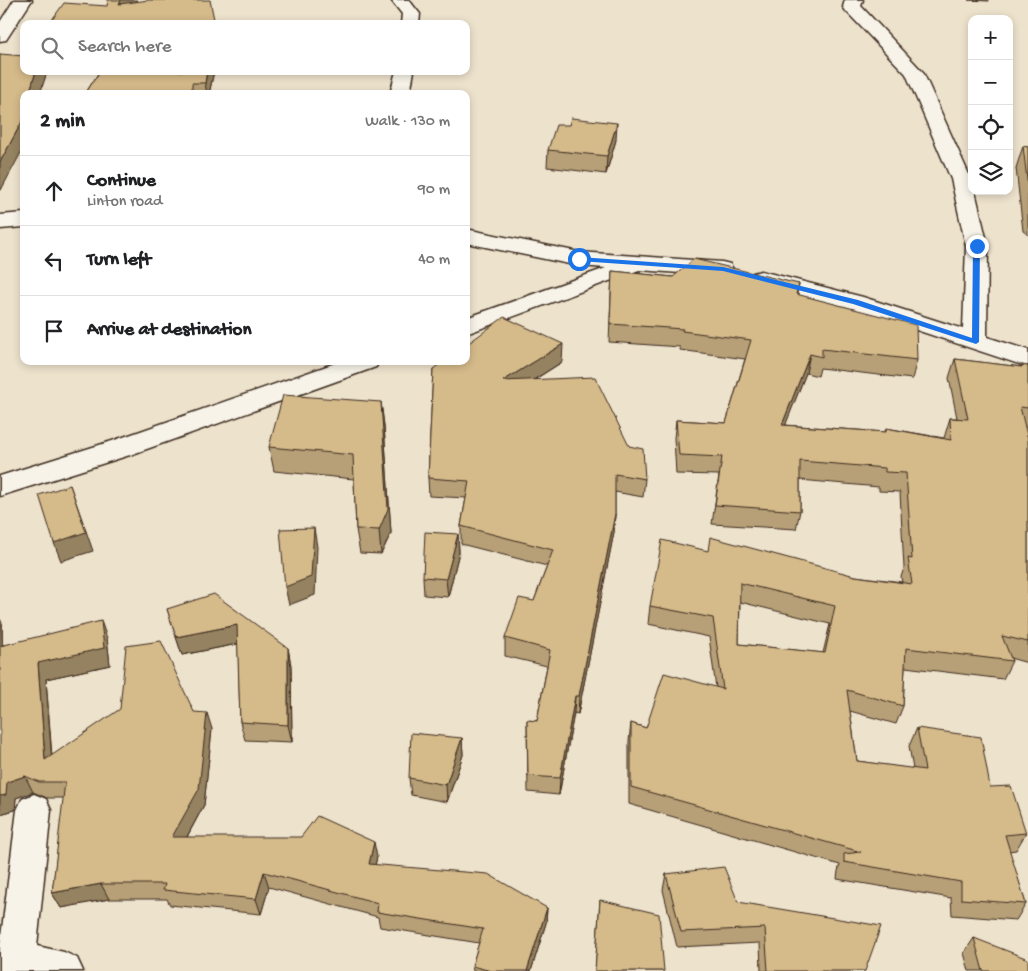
<!DOCTYPE html>
<html lang="en">
<head>
<meta charset="utf-8">
<style>
  :root { --surface:#fff; --page:#f6f6f6; --text:#202124; --muted:#757577; --line:#e0e0e0 }
  body { margin:0; font-family:"Gochi Hand",sans-serif; background:var(--page); color:var(--text) }
  .controls { position:absolute; right:15px; top:15px; display:grid; overflow:hidden; border-radius:10px; box-shadow:0 2px 8px #0003 }
  .controls button { width:45px; height:45px; display:grid; place-items:center; padding:0; border:0; border-bottom:1px solid var(--line); background:var(--surface); color:var(--text); font:25px sans-serif }
  .stop { position:absolute; width:15px; height:15px; margin:-11px; border:4px solid #1a73e8; border-radius:50%; background:#fff }
  .stop.end { background:#1a73e8; border-color:#fff; box-shadow:0 1px 5px #0008 }
  .list { margin:0; padding:0; list-style:none }
  h2 { display:flex; justify-content:space-between; align-items:center; height:65px; margin:0; padding:0 20px; font-size:21px }
  h2 small { font-size:16px; font-weight:400; color:var(--muted) }
  .list li { display:grid; grid-template-columns:32px 1fr auto; gap:15px; align-items:center; box-sizing:border-box; height:70px; padding:0 20px; border-top:1px solid var(--line) }
  .list b { display:block; font-size:19px; white-space:nowrap }
  .list p { margin:0; font-size:16px; white-space:nowrap; color:var(--muted) }
  .list em { font-size:16px; font-style:normal; color:var(--muted) }
  .icon { flex:none; width:28px; height:28px; fill:none; stroke:currentColor; stroke-width:2; stroke-linecap:round; stroke-linejoin:round }
  .map { position:relative; flex:none; width:1028px; height:971px; overflow:hidden }
  .search { position:absolute; background:var(--surface); box-shadow:0 2px 8px #0003; left:20px; top:20px; width:450px; height:55px; display:flex; align-items:center; gap:12px; box-sizing:border-box; padding:0 18px; border-radius:10px; color:var(--muted); font-size:19px }
  .panel { position:absolute; background:var(--surface); box-shadow:0 2px 8px #0003; left:20px; top:90px; width:450px; height:275px; border-radius:10px }
  .map>svg:first-child { display:block }
</style>
</head>
<body>
<div class="map">
<svg width="1028" height="971" viewBox="0 0 1028 971">
  <rect width="100%" height="100%" fill="#ede2cc"/>
  <filter id="ink" filterUnits="userSpaceOnUse"><feTurbulence type="fractalNoise" baseFrequency=".02" numOctaves="2"/><feDisplacementMap in="SourceGraphic" scale="10" xChannelSelector="R" yChannelSelector="G"/><feConvolveMatrix kernelMatrix="1 2 1 2 8 2 1 2 1" color-interpolation-filters="sRGB"/></filter>
  <g filter="url(#ink)">
    <g fill="none" stroke-linecap="round" stroke-linejoin="round">
      <g stroke="#3b2a1e" stroke-width="3">
        <g id="minor">
          <path d="M14,0H32L6,40L0,41V22Z"/>
          <path d="M391,0H409L420,14L419,24H401L402,14Z"/>
          <path d="M845,0H863L861,6L923,72L971,179L972,191H975L988,246L987,337L1028,350V367L847,307L753,283L749,278L753,273L761,271L863,297L963,329L966,246L951,179L906,74L846,11L843,7Z"/>
          <path d="M396,71H414L410,94H390Z"/>
          <path d="M24,213V227L0,229V215Z"/>
          <path d="M466,229L579,252L722,262L730,264L733,269L730,274L722,276L639,270L466,334V318L606,268L579,266L466,243Z"/>
          <path d="M341,361H379L376,367L130,455L0,496V476L112,441Z"/>
          <path d="M34,794L46,799L51,810L37,946L64,952L77,958L83,971H0V945L17,810L22,799Z"/>
        </g>
      </g>
      <use href="#minor" fill="#f7f3e8" fill-rule="evenodd"/>
    </g>
    <g fill="#b7a077" stroke="#3b2a1e" fill-rule="evenodd">
      <path d="M968,0H989V1Z"/>
      <path d="M0,54L24,71H214L209,94H85L99,72L46,73V75L1,190H0Z"/>
      <path d="M569,125L616,140L606,174L547,167L548,150Z"/>
      <path d="M1023,146L1028,147V235L1023,231L1016,168Z"/>
      <path d="M612,271L673,277L799,284L797,294L917,360L912,379L820,368L818,376L806,373L785,425L885,432L886,428L944,438L950,418H957L949,378L955,359L1021,367V365L1028,366V427H1025L1028,439V663L1010,658L1012,661L1003,679L905,667L903,706L896,724L850,711L857,761L913,769L909,746L917,728L990,787L1026,833L1016,850L1009,851L1026,904L1016,920L952,915L951,898L837,879L838,871L840,865L629,804V741L631,723L646,728L716,688L709,637L648,624L650,606L708,551L855,576L902,582L901,577L904,568L900,492L879,491V487L800,480V511L796,529L712,524L719,475L676,474L674,438L676,420L726,423L745,359L680,350V347L609,342ZM740,602L830,624L823,653L739,644Z"/>
      <path d="M562,362L534,380L645,479L643,497L615,492V514L614,532L578,714L574,713L559,795L528,792L527,720L537,721L547,666L505,656V638L534,601L547,566L461,544V526L466,498L429,496L428,478L433,369Z"/>
      <path d="M381,402L384,426L391,533L381,554L360,553L356,529L354,479L274,471L269,447Z"/>
      <path d="M458,534L459,552L448,597L424,595L423,577Z"/>
      <path d="M167,609L288,648L291,666L292,742L245,740L240,722L238,644L182,655Z"/>
      <path d="M2,623V645L107,638L110,665L46,679L52,756L194,712L212,729L204,805L187,837L377,857L375,865L547,908L546,923L531,971H473L472,966L479,943L380,927L378,917L269,887L261,914L170,905L167,899H109L61,908L52,893L64,798H47L33,792L16,798L15,810L0,814Z"/>
      <path d="M462,738L463,755L447,802L411,795L409,778Z"/>
      <path d="M666,874L738,902L865,971H761L760,943L677,947L663,890Z"/>
      <path d="M600,900L664,971H595Z"/>
      <path d="M974,938L1028,971H969L964,953Z"/>
    </g>
    <g fill="#958261" stroke="#3b2a1e">
      <path d="M121,0H137L123,20L119,4Z"/>
      <path d="M36,71H45L46,75L40,94H29Z"/>
      <path d="M207,71H214L209,94H207L205,83Z"/>
      <path d="M24,118V147L1,190H0V162Z"/>
      <path d="M617,123L616,140L606,174L607,156Z"/>
      <path d="M563,344L562,362L503,399V381Z"/>
      <path d="M810,354L806,373L778,444L782,425Z"/>
      <path d="M381,402L384,426L391,533L381,554L379,530Z"/>
      <path d="M70,485L93,551L61,561L54,543Z"/>
      <path d="M615,514L614,532L578,714L579,696Z"/>
      <path d="M314,528L317,547L315,595L289,605L285,587Z"/>
      <path d="M458,534L459,552L448,597L446,579Z"/>
      <path d="M0,619L2,623L3,664L0,659Z"/>
      <path d="M101,621L107,638L110,665L46,679L53,777L45,760L38,663Z"/>
      <path d="M237,625L242,643L182,655L176,637Z"/>
      <path d="M288,648L291,666L292,742L288,725Z"/>
      <path d="M575,696L574,713L559,795L560,778Z"/>
      <path d="M207,713L212,729L204,805L178,853L172,837Z"/>
      <path d="M462,738L463,755L447,802L446,785Z"/>
      <path d="M25,776L33,792L16,798L15,810L0,814V796L7,782Z"/>
      <path d="M374,842L377,857L372,879L369,864Z"/>
      <path d="M264,872L269,887L261,914L256,899Z"/>
      <path d="M101,884L109,899L61,908L52,893Z"/>
      <path d="M547,908L546,923L531,971H527Z"/>
    </g>
    <g fill="#d5ba8a" stroke="#3b2a1e" fill-rule="evenodd">
      <path d="M108,0H121L119,4L149,0H210L215,24H49L64,3L107,6Z"/>
      <path d="M0,54L24,56V71H36L29,94H24V118L0,162Z"/>
      <path d="M100,71H207L205,83H192V94H85Z"/>
      <path d="M571,118L617,123L607,156L548,150L556,125H569Z"/>
      <path d="M1023,146L1028,147V188Z"/>
      <path d="M694,259L799,284L796,294L916,325L917,360L822,349V357L810,354L782,425L886,432V428L951,440L950,418L968,419L955,359L1022,367L1021,365L1028,366V408L1020,407L1028,439V642L1002,636L1012,661L906,648L903,706L847,690L857,761L925,770L917,728L981,737L990,787L1011,786L1026,833L1005,835L1026,904L961,899V882L844,862V854L861,852L631,787V723L646,728L664,673L723,689L713,618L650,606L662,540L708,551L710,537L855,576L912,584L908,558L912,559L906,473L885,472V468L800,461V511L715,505L722,457L679,455L676,420L726,423L751,340L682,331L683,329L610,324L612,271L673,277ZM740,583L835,606L825,653L739,644Z"/>
      <path d="M504,317L563,344L503,381L595,377L629,446L643,449L645,479L615,474V514L579,696H575L560,778L528,776L527,720L537,721L550,650L505,638L519,598L534,601L553,550L461,526L469,481L428,478L433,369L444,361H466V345Z"/>
      <path d="M283,395L381,402L388,509L379,530L356,529L353,455L269,447Z"/>
      <path d="M70,485L86,532L54,543L39,495Z"/>
      <path d="M314,528L311,577L285,587L280,529Z"/>
      <path d="M425,532L458,534L446,579L423,577Z"/>
      <path d="M214,594L288,648V725L240,722L237,625L176,637L167,609Z"/>
      <path d="M101,621L104,648L38,663L45,760L120,709L126,646L161,641L194,712L207,713L199,789L172,837H301L317,816L374,842L369,864L488,874L547,908L527,971H491L472,966L483,929L377,912L378,903L264,872L256,899L163,890L165,884H101L52,893L65,782H39L25,776L7,782L6,795L0,796V646Z"/>
      <path d="M411,733L462,738L446,785L409,778Z"/>
      <path d="M724,867L738,902L881,926L865,971H768L765,928L681,932L666,874Z"/>
      <path d="M600,900L659,914L664,971H595Z"/>
      <path d="M974,938L1028,959V971H983Z"/>
    </g>
  </g>
  <path fill="#1a73e8" d="M977,244L980,246L979,342L976,344L853,304L723,271L579,261L576,259L579,257L723,267L858,300L972,338L973,246Z"/>
</svg>
<div class="controls">
<button>+</button>
<button>−</button>
<button><svg class="icon" aria-label="locate" viewBox="0 0 24 24"><circle cx="12" cy="12" r="6"/><path d="M12 2v4M12 18v4M2 12h4M18 12h4"/></svg></button>
<button><svg class="icon" aria-label="layers" viewBox="0 0 24 24"><path d="M12 4l9 5-9 5-9-5zM3 14l9 5 9-5"/></svg></button>
</div>
<div class="stop" style="left:579px;top:259px"></div>
<div class="stop end" style="left:977px;top:246px"></div>
<div class="search"><svg class="icon" aria-label="search" viewBox="0 0 24 24"><circle cx="10" cy="10" r="6"/><path d="M15 15l6 6"/></svg>Search here</div>
<section class="panel">
<h2>2 min<small>Walk · 130 m</small></h2>
<ul class="list">
<li><svg class="icon" aria-label="ahead" viewBox="0 0 24 24"><path d="M12 20V5M6 11l6-6 6 6"/></svg><div><b>Continue</b><p>Linton road</p></div><em>90 m</em></li>
<li><svg class="icon" aria-label="left" viewBox="0 0 24 24"><path d="M17 20v-9H6M10 6l-5 5 5 5"/></svg><div><b>Turn left</b></div><em>40 m</em></li>
<li><svg class="icon" aria-label="arrive" viewBox="0 0 24 24"><path d="M6 21V4h12l-3 4 3 4H6"/></svg><div><b>Arrive at destination</b></div></li>
</ul>
</section>
</div>
</body>
</html>
